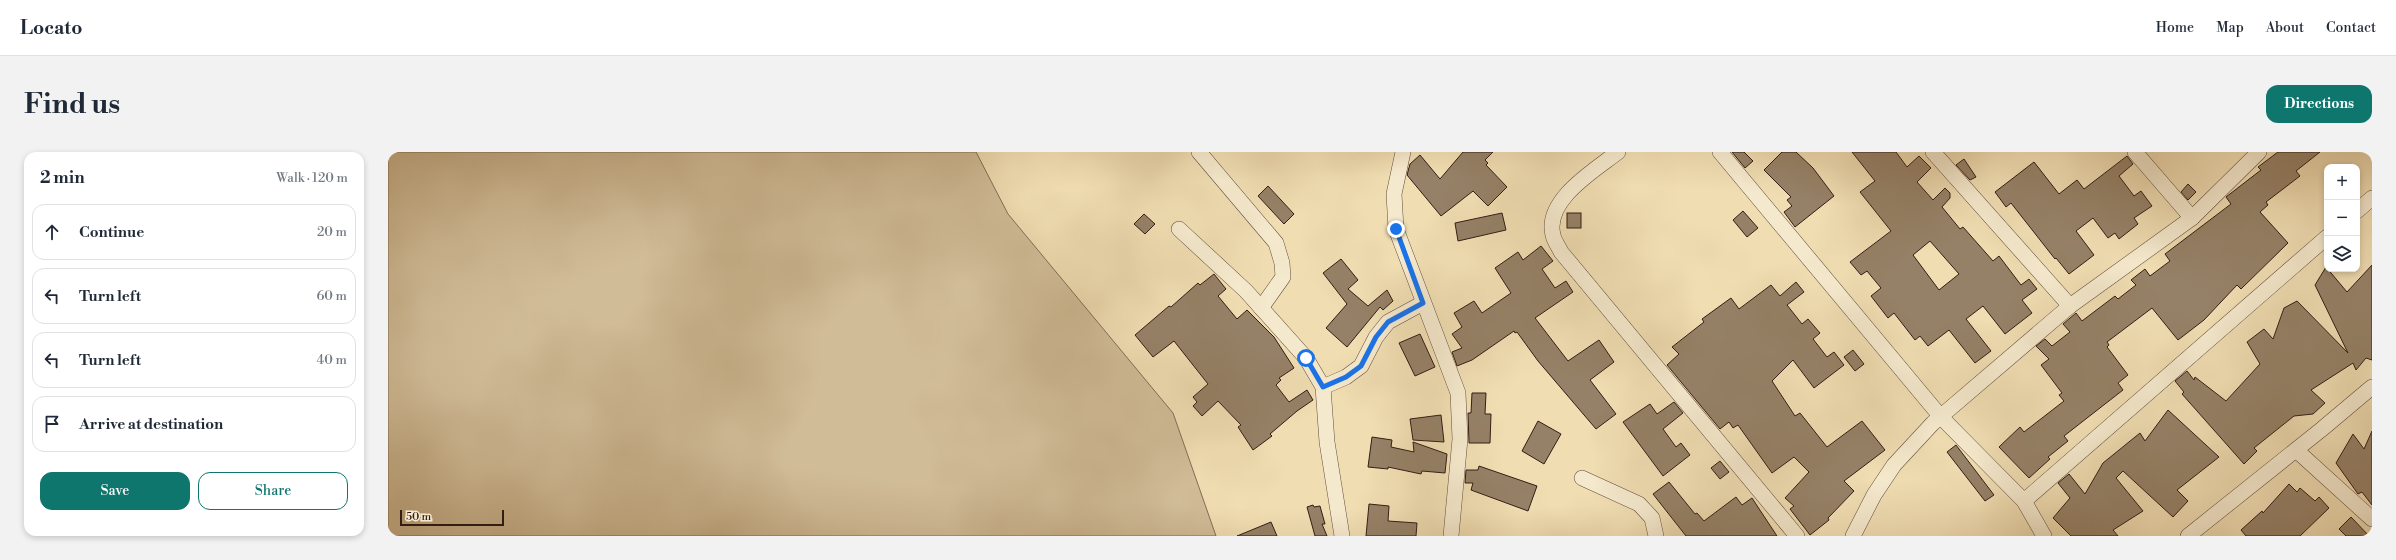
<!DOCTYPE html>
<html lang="en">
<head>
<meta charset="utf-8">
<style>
  :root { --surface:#fff; --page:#f2f2f3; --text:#1f2937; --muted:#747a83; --line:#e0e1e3; --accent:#0f766e }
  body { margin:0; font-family:"Libre Bodoni",serif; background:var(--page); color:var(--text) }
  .controls { position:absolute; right:12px; top:12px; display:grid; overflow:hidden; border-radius:8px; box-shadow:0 2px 6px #0003 }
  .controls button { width:36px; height:36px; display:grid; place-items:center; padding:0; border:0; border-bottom:1px solid var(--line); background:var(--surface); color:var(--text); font:20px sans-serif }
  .scale { position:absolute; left:12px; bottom:10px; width:104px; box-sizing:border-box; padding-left:4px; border:2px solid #331d15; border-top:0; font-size:11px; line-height:14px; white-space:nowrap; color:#331d15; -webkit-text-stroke:3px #f5e9cd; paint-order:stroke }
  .stop { position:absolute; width:12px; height:12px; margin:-9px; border:3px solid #1a73e8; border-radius:50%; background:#fff }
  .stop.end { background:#1a73e8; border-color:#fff; box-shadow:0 1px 4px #0008 }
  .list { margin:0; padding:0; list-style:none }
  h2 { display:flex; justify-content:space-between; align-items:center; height:52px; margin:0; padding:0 16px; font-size:17px }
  h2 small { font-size:13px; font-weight:400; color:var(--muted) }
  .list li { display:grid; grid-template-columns:26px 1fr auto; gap:12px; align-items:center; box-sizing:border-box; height:56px; margin:0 8px 8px; padding:0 8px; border:1px solid var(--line); border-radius:12px }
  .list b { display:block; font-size:15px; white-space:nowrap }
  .list em { font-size:13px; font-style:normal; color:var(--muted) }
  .actions { display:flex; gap:8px; padding:12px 16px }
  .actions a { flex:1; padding:9px 0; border:1px solid var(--accent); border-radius:12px; text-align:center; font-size:14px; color:var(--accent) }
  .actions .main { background:var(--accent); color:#fff }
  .icon { flex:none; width:22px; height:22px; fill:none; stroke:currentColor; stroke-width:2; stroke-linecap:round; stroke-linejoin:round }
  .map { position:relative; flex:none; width:1984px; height:384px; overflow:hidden; border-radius:12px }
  header { display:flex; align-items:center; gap:24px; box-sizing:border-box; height:56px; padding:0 20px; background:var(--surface); border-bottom:1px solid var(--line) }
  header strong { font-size:19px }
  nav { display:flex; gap:22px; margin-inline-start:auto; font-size:14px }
  .intro { display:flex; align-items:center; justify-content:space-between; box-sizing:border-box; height:96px; padding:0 24px }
  h1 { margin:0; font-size:28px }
  .button { padding:10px 18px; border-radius:12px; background:var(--accent); color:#fff; font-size:14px; font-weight:700 }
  main { display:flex; gap:24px; padding:0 24px }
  aside { flex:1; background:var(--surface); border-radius:12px; box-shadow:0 2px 6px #0003 }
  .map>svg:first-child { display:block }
</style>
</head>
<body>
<header>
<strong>Locato</strong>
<nav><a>Home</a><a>Map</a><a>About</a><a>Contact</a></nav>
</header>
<div class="intro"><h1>Find us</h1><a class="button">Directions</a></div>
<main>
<aside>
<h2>2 min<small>Walk · 120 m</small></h2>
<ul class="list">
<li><svg class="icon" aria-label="ahead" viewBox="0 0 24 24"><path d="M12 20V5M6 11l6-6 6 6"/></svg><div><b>Continue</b></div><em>20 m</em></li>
<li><svg class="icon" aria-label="left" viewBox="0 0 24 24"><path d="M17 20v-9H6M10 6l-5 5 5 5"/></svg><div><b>Turn left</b></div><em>60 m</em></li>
<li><svg class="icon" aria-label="left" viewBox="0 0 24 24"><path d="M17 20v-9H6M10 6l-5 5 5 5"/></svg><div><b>Turn left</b></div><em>40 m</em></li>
<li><svg class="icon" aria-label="arrive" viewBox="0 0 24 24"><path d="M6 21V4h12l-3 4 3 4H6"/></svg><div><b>Arrive at destination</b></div></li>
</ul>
<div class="actions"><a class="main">Save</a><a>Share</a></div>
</aside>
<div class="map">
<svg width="1984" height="384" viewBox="0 0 1984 384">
  <rect width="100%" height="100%" fill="#f0ddb2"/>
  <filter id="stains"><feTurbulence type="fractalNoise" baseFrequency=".005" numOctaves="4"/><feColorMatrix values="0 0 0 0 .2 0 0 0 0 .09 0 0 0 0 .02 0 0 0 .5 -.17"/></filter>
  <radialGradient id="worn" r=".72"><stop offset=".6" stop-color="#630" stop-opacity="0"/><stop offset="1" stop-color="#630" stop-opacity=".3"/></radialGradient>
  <path fill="#d0bc97" stroke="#826c56" d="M0,0H588L620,62L785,261L828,384H0Z"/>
  <g fill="#958167" stroke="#331d15" fill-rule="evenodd">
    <path d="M1075,0H1105L1097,8L1100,11L1098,13L1119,35L1100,54L1085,39L1053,64L1019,23L1022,12L1032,3L1052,27Z"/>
    <path d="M1344,0H1356L1365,9L1357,16Z"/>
    <path d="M1394,0H1408L1425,16L1446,44L1407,75L1396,60L1404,54L1399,48L1403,45L1376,18Z"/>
    <path d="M1464,0H1508L1519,15L1531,4L1543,16L1529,30L1545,48L1557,36L1562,41V46L1554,55L1572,77L1575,75L1605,109L1611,104L1633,133L1641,127L1649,137L1634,148L1644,161L1617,182L1595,154L1578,167L1603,199L1587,211L1561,178L1540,194L1532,184L1527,188L1506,161L1500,166L1483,144L1493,136L1479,119L1473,123L1462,110L1503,79L1472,40L1487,29ZM1542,89L1571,122L1551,138L1525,103Z"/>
    <path d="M1890,0H1932L1908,19L1912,24L1878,50L1880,53L1872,60L1900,91L1853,137L1849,133L1816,168L1790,188L1764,156L1719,190L1721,193L1719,195L1740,223L1730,231L1735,238L1676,284L1680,289L1660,305L1662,307L1641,326L1611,295L1632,275L1636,280L1676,249L1671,243L1674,241L1653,213L1661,207L1648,194L1657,187L1664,194L1682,180L1675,172L1688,161L1694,169L1727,144L1730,147L1748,133L1743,128L1757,117L1762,124L1782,109L1777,102L1843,52L1838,45L1873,18L1870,15Z"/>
    <path d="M1739,4L1745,12L1731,24L1746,44L1753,39L1764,54L1746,66L1750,72L1731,87L1727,81L1720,86L1705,66L1688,79L1706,103L1681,122L1668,106L1667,107L1623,51L1618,55L1607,40L1646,10L1671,42L1689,28L1696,37Z"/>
    <path d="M1576,7L1588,25L1582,28L1568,13Z"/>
    <path d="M1800,32L1808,40L1800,48L1793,40Z"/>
    <path d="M880,34L906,62L896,72L870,44Z"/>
    <path d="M1355,59L1370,76L1359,85L1345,68Z"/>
    <path d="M1114,61L1118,78L1070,89L1067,71Z"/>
    <rect x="1179" y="61" width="14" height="15"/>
    <path d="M756,62L767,72L757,82L746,72Z"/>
    <path d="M1153,94L1165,109L1154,117L1167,136L1178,129L1185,140L1147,166L1180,209L1211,188L1226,210L1202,228L1228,262L1208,277L1150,209L1129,180L1127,181L1126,179L1084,208L1069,214L1064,200L1074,196L1064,182L1074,175L1066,161L1086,149L1094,161L1123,141L1107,116L1130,100L1135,108Z"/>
    <path d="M953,107L970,128L960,137L980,154L999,138L1005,149L995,158L992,155L959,195L938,176L959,152L935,121Z"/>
    <path d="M1984,113V208L1978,206L1968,218L1965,211L1923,238L1937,251L1925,262L1906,264L1866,296L1869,299L1856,312L1794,242L1796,240L1787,229L1799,219L1806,228L1807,225L1838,249L1872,212L1859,190L1876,177L1885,187L1896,156L1909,149L1960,201L1927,133L1938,115L1959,140Z"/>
    <path d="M826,122L838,137L830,144L849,167L859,158L886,185L906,216L891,226L893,228L888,233L901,250L919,238L925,248L909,259L882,282L884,284L865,298L850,275L853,273L830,249L814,264L805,254L809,250L805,245L820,232L786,189L765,205L747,183L781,154L783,155L810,131L812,133Z"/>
    <path d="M1408,130L1416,140L1399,153L1414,172L1420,167L1432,181L1425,187L1439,205L1446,200L1456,213L1426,236L1405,208L1384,229L1407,264L1412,261L1439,295L1474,269L1497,298L1456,329L1466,339L1440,366L1441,368L1422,383L1402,357L1406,354L1397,346L1421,320L1406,305L1384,321L1350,273L1345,276L1341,270L1332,277L1279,213L1291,202L1284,195L1316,170L1314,167L1343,146L1351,157L1383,133L1392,144Z"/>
    <path d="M1032,182L1047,215L1027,224L1011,191Z"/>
    <path d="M1465,198L1476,212L1467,219L1456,205Z"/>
    <path d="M1084,241H1098L1097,262H1103L1102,291H1081L1080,261H1083Z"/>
    <path d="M1286,250L1295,261L1275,277L1288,295L1293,291L1302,303L1275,324L1235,270L1262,252L1269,262Z"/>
    <path d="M1780,258L1831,305L1789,338L1800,349L1785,365L1735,319L1728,326L1755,359L1725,378L1730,384H1683L1665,366L1682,346L1670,331L1681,322L1697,342L1715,311L1752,281L1757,289Z"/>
    <path d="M1053,263L1056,290L1025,288L1022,267Z"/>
    <path d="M1150,269L1173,282L1156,312L1134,299Z"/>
    <path d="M1984,279V353L1974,340L1970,342L1948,311L1965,282L1976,297Z"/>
    <path d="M984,285L1004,288L1003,295L1026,300L1025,290L1059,302L1057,321L1034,319L1033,322L1000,315V317L980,315Z"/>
    <path d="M1568,293L1606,343L1597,349L1559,300Z"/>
    <path d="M1332,309L1341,320L1332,327L1323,316Z"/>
    <path d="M1091,314L1149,334L1140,359L1083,338L1085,331H1077L1078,318H1090Z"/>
    <path d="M1281,330L1307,362L1309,361L1316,369L1348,345L1354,353L1364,346L1389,384H1298L1265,342Z"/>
    <path d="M1901,332L1909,340L1912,336L1927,349L1931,345L1941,356L1912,384H1858L1853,378L1874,359L1875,361Z"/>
    <path d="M981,352L1001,354L1000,369L1029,371L1028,384H978Z"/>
    <path d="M925,353L926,355L932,354L937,372H934L939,384H927L919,355Z"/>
    <path d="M1963,365L1981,384H1958L1951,377Z"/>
    <path d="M883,370L889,384H849Z"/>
  </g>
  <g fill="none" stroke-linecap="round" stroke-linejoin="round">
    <g stroke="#624d3c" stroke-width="16">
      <g id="street">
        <path d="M811,0L888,91L894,111L895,125L873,156"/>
        <path d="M1015,0L1006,42L1008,77L1070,241L1072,287L1063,384"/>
        <path d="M1230,0C1207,18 1156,48 1165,83C1166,89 1171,95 1173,100L1409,384"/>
        <path d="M1332,0L1553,265L1636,349"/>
        <path d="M1545,0L1682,154"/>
        <path d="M1747,0L1804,66"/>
        <path d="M1969,59L1984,46"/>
        <path d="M791,77L858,139L918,206L935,235L939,290L954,384"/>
        <path d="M935,235L958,225L973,214L988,185L1000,170L1035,151"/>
        <path d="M1908,298L1984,367"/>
        <path d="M1194,326L1251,352L1264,366L1268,384"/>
        <path d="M1465,384L1486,343L1506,313L1545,271L1682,154L1804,66L1871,0"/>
        <path d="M1656,384L1636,349L1939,85"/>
        <path d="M1800,384L1934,277L1984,235"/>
      </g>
    </g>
    <use href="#street" stroke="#f5e9cd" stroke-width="15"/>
  </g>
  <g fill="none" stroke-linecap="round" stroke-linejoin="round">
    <path stroke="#1a73e8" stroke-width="5" d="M918,206L935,235L958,225L973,214L988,185L1000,170L1035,151L1008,77"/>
  </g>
  <rect width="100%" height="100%" filter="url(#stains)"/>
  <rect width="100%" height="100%" fill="url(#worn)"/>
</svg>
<div class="controls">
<button>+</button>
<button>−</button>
<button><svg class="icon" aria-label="layers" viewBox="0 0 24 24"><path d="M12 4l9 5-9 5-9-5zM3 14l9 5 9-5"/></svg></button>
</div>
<div class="scale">50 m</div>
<div class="stop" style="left:918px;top:206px"></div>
<div class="stop end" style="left:1008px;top:77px"></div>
</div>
</main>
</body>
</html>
